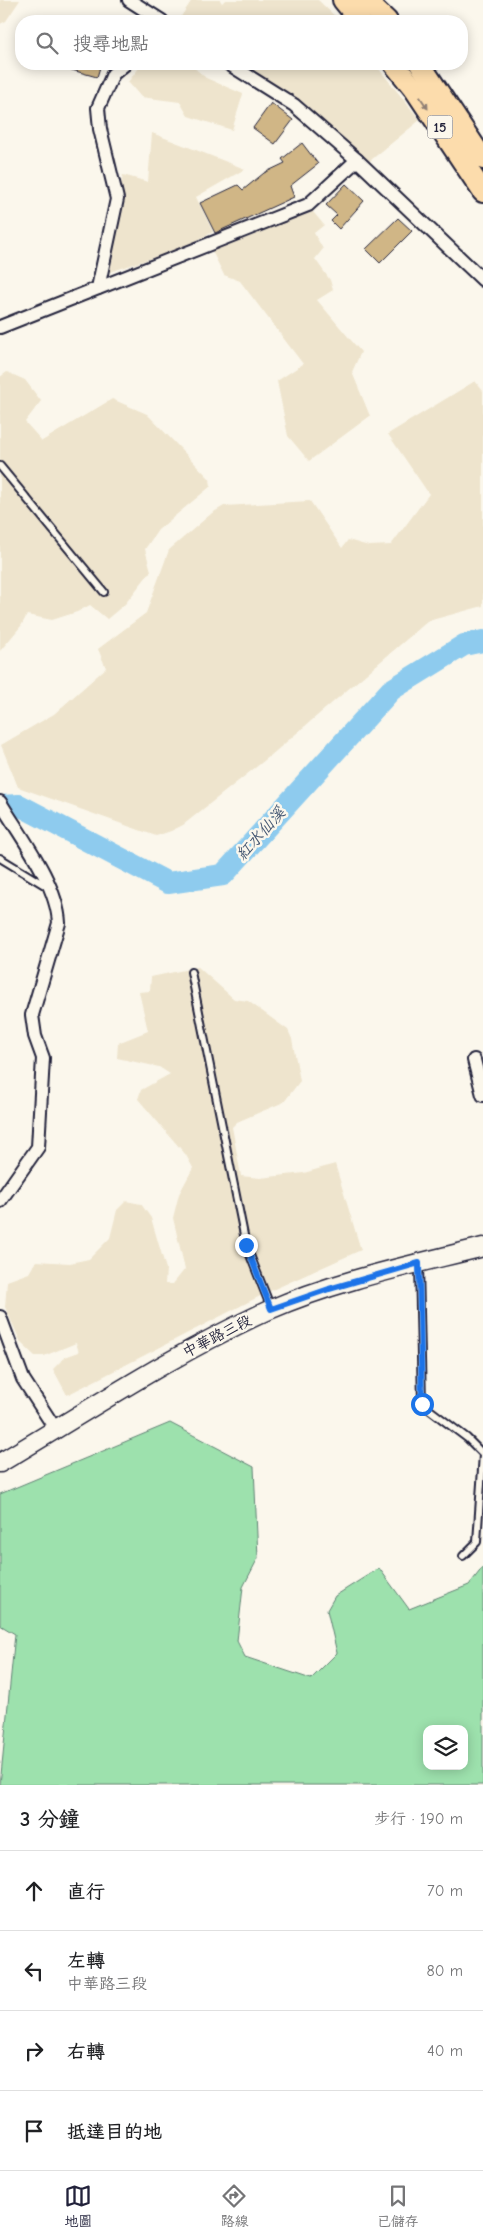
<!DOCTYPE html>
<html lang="zh-TW">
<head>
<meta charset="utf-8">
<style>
  :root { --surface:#fff; --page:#f6f6f6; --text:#202124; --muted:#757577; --line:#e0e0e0; --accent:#22223b }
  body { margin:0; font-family:"Comic Neue","LXGW WenKai TC",sans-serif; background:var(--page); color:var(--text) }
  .controls { position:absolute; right:15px; bottom:15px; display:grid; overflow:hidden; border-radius:10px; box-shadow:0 2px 12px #0003 }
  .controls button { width:45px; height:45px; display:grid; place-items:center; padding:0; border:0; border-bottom:1px solid var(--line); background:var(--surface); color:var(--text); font:25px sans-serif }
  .stop { position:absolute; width:15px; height:15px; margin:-11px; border:4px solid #1a73e8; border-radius:50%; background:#fff }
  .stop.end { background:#1a73e8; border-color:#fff; box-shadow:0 1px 5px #0008 }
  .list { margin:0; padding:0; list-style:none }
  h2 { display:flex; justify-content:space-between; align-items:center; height:65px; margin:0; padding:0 20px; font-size:21px }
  h2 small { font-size:16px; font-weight:400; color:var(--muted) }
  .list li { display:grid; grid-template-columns:32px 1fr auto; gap:15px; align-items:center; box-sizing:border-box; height:80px; padding:0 20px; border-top:1px solid var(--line) }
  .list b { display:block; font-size:19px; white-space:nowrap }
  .list p { margin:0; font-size:16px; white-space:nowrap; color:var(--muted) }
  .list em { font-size:16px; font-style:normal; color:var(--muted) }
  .icon { flex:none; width:28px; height:28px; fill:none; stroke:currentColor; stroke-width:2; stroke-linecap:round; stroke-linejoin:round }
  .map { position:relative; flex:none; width:483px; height:1785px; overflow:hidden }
  .search { position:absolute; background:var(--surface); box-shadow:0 2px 12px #0003; left:15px; right:15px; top:15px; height:55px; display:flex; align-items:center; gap:12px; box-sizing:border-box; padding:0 18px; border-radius:20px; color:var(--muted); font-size:19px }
  .sheet { height:385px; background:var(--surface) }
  nav { display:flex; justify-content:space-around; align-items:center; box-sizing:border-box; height:70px; border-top:1px solid var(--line); background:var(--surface); font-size:14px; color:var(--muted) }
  nav a { display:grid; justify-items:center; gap:2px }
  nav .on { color:var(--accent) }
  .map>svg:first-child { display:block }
</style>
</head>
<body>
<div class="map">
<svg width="483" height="1785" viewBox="0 0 483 1785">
  <rect width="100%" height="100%" fill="#fbf7ec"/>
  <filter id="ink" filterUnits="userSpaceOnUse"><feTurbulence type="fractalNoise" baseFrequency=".02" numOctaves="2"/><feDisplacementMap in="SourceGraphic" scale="10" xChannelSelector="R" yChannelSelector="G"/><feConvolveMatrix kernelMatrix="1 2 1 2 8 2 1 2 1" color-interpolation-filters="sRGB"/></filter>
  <g filter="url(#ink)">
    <g fill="#eee4cd">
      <path d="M0,0H20L6,21L0,24Z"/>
      <path d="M192,0H220L222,3L225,0H318L340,21H178Z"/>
      <path d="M142,64H190L206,78L243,94L232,130L188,116L180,102L141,97L128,82Z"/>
      <path d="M242,64H375L420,120L366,164L273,83Z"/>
      <path d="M152,133L245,169L196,197L213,232L182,248L110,272L105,269L102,264L123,175L148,182Z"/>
      <path d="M309,207L324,225L314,233L323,249L315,259L330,280L333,290L317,300L361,352L352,372L370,416L309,461L288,436L277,381L303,364L240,281L224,275L212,251L263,231Z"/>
      <path d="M7,372L25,380L41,401L25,422L42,441L112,399L147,414L210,479L211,486L158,530L145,549L151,571L125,604L107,619L90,605L77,612L52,620L27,615L21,626L0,651V377Z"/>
      <path d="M475,381L483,391V606L428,621L270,756L183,825L171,831L156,836L18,787L1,745L54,714L106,668L98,649L146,613L169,550L212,513L224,506L310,501L342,548L348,540L369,546L391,545L429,494L388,434Z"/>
      <path d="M198,967L234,999L248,1001L288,1030L292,1039L300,1081L284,1102L237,1122L232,1127L241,1176L260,1178L304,1173L335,1164L361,1250L268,1292L67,1395L53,1369L65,1357L79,1352L76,1343L44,1356H35L21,1343L5,1307L7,1281L29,1273L36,1261L70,1263L89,1259L110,1238L117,1210L126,1201L141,1204L151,1218L166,1269L165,1284H173L185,1269L173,1218L179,1194L193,1168L186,1155L138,1099L141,1090L170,1074L159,1067L117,1058L118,1043L148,1031L139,992L150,991L151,977Z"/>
    </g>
    <path fill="#9de1ad" stroke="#608274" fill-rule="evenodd" d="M170,1423L254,1467L258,1558L243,1587L237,1641L245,1657L311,1679L337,1653L327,1610L335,1596L379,1568L409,1609L469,1585L483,1567V1785H0L15,1634L0,1625V1494ZM427,1729H464V1766H427Z"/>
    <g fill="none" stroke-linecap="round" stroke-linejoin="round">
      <path stroke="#8ecbee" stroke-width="22" d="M0,806L19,805L168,883L223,875L391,690L464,645L483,641"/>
    </g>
    <g fill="#d0b686" stroke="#22223b">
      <path d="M61,64H101L97,77L61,67Z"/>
      <path d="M271,103L293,120L275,144L253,128Z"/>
      <path d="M302,143L318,164L290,186L294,197L215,233L200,203L238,185L243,190L264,173L285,163L282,159Z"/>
      <path d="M346,184L364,201L339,229L331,221L337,215L326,205Z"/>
      <path d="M398,218L412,231L380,263L366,249Z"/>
    </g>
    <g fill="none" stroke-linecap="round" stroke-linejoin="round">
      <g stroke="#22223b" stroke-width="10">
        <g id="lane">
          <path d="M0,466L104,592"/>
          <path d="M0,858L46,886"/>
          <path d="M191,972L246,1245L271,1308"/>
          <path d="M419,1264L422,1404L467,1438L483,1454L477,1542L463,1556"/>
        </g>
      </g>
      <g stroke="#22223b" stroke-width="16">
        <g id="street">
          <path d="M129,0L162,21"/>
          <path d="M229,64L294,105L357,160"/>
          <path d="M98,288L117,199L100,129L98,108L113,74L125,64"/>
          <path d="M0,327L308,205L357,160L483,280"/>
          <path d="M0,802C21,837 57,883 59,923L32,1015L35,1036L43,1058L38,1147L0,1201"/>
          <path d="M474,1060L483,1095"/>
          <path d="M0,1317L23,1379L56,1430"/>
        </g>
      </g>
      <g stroke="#22223b" stroke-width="21">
        <path id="secondary" d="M0,1463C89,1410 175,1353 269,1310C337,1280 412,1265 483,1247"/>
      </g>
      <g stroke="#22223b" stroke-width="24">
        <g id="primary">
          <path d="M343,0L360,21"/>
          <path d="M365,0L387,21"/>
          <path d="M394,64L415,90L483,192"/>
          <path d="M420,64L483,159"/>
        </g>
      </g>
      <use href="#lane" stroke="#fbf7ec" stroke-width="6"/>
      <use href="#street" stroke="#fbf7ec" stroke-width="12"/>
      <use href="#secondary" stroke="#fbf7ec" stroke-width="18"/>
      <use href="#primary" stroke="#fcdcac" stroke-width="20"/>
    </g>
    <defs><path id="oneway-solid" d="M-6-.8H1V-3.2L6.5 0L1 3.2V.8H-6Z" transform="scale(1.25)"/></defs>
    <use fill="#8f7f74" href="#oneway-solid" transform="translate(424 103) rotate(56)"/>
  </g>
  <g fill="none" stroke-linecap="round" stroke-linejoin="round" filter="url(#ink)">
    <path stroke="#1a73e8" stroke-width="6" d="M246,1245L271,1309L329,1289L419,1263L422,1404"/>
  </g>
  <g text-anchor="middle" stroke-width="5" stroke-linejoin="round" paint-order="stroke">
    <rect fill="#fbf7ec" stroke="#636270" stroke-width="1" x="427.5" y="115.5" width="25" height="23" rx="4"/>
    <g font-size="14" font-weight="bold" fill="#22223b">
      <text x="440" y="132">15</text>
    </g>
    <g font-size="15" fill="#22223b" stroke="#fbf7ec">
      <text transform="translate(217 1336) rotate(-27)" y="5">中華路三段</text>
    </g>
    <g font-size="16" font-style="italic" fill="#425571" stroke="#fbf7ec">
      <text transform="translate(260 833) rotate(-48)" y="6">紅水仙溪</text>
    </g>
  </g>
</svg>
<div class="controls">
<button><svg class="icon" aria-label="layers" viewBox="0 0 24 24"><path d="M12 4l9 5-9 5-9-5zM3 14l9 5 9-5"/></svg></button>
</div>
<div class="stop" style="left:422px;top:1404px"></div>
<div class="stop end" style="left:246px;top:1245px"></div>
<div class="search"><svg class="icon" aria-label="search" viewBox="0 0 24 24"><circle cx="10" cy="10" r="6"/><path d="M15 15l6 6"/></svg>搜尋地點</div>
</div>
<section class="sheet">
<h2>3 分鐘<small>步行 · 190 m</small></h2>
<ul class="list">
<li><svg class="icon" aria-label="ahead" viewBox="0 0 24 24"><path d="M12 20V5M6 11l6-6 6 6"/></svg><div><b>直行</b></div><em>70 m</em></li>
<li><svg class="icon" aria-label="left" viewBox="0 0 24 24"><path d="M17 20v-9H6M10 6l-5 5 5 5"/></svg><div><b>左轉</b><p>中華路三段</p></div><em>80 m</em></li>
<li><svg class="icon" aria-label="right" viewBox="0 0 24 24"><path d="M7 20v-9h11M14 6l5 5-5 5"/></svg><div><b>右轉</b></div><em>40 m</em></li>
<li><svg class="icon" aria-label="arrive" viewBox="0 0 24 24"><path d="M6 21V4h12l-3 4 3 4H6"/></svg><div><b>抵達目的地</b></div></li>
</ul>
</section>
<nav>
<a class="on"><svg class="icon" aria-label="map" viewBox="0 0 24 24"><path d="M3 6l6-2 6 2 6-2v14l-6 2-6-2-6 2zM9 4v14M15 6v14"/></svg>地圖</a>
<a><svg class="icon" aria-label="directions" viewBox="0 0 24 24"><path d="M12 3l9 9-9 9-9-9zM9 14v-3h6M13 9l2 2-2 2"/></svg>路線</a>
<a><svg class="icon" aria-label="saved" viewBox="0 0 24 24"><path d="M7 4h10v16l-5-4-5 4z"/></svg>已儲存</a>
</nav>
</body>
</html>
